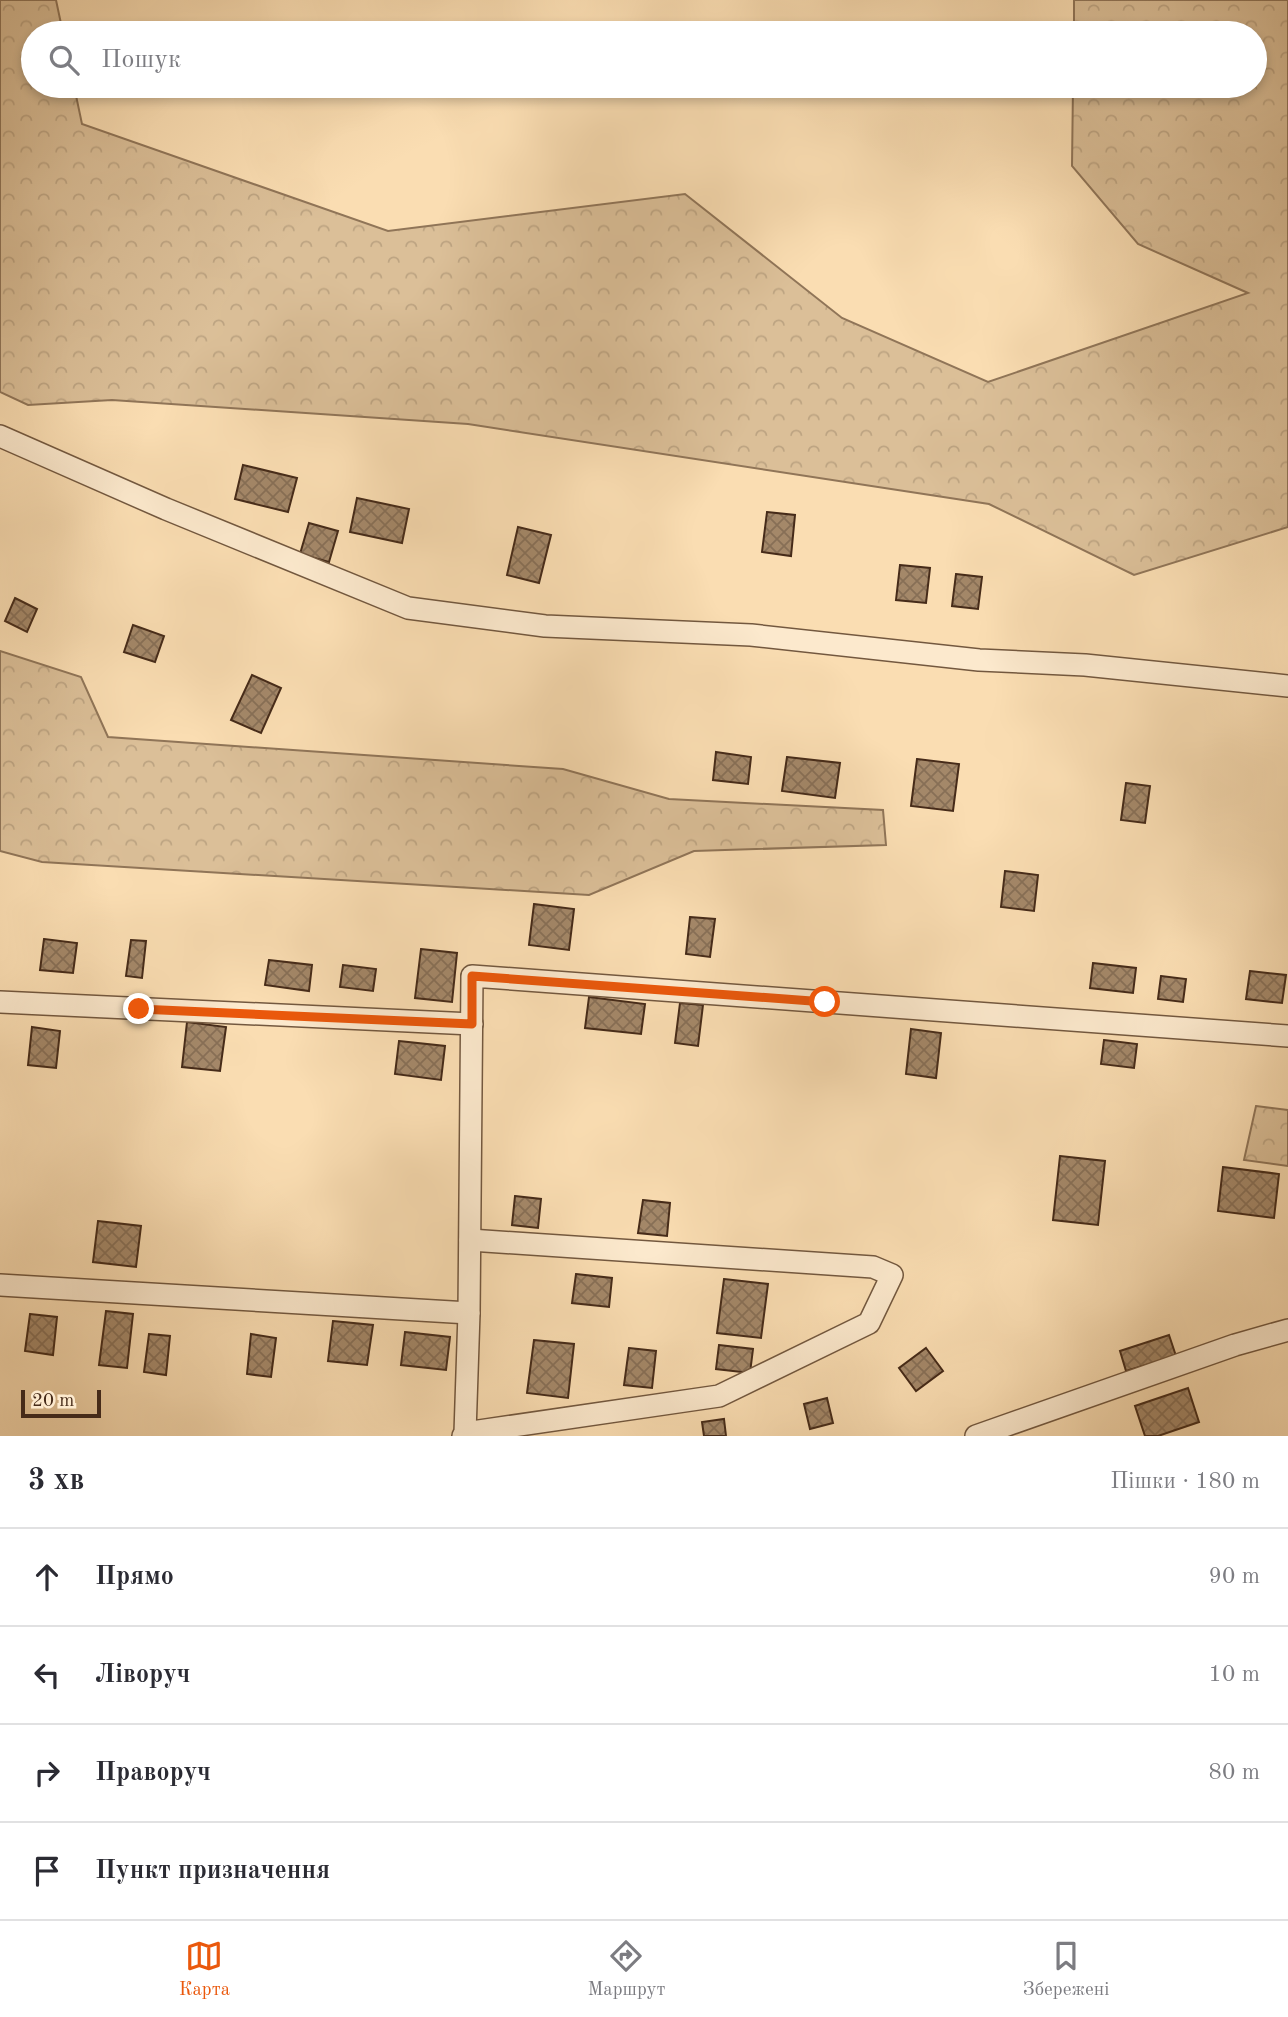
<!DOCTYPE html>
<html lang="uk">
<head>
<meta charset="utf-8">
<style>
  :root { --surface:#fff; --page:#f2f2f3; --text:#2b2b33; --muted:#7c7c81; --line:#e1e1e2; --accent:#ea580c }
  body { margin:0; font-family:"Old Standard TT",serif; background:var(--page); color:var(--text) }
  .scale { position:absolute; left:21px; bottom:18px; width:80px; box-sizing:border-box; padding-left:7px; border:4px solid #462b19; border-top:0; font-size:19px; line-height:24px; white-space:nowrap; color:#462b19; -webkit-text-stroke:5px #fce9cd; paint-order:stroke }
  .stop { position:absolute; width:21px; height:21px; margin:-16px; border:5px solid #ea580c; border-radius:50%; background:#fff }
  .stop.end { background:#ea580c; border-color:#fff; box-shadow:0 2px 7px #0008 }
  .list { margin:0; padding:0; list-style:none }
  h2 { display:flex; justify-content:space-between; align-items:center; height:91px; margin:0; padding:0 28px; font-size:30px }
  h2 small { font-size:23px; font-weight:400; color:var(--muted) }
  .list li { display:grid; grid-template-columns:46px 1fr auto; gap:21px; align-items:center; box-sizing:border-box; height:98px; padding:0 28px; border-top:2px solid var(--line) }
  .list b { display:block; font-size:26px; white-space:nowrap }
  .list em { font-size:23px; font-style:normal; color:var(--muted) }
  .icon { flex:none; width:38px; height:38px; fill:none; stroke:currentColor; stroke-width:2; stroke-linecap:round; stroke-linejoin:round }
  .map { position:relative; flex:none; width:1288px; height:1436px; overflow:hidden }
  .search { position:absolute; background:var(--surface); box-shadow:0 4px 10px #0003; left:21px; right:21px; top:21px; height:77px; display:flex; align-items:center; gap:18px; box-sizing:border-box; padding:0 24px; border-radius:38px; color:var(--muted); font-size:26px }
  .sheet { height:483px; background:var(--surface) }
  nav { display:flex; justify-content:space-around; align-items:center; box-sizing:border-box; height:98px; border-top:2px solid var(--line); background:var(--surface); font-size:19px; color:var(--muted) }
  nav a { display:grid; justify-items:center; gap:4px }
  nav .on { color:var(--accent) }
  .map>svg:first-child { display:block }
</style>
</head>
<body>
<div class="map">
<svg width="1288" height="1436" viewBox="0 0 1288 1436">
  <defs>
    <pattern id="forest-crowns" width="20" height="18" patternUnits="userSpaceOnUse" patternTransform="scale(1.75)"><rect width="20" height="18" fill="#dbbf98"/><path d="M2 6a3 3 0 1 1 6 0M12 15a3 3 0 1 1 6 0" fill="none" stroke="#bda482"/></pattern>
    <pattern id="building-cross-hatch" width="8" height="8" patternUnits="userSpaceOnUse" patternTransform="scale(1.75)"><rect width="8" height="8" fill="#a48869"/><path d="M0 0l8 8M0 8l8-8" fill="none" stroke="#876f56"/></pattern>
  </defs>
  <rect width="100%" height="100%" fill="#faddb2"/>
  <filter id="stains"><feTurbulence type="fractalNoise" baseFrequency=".00286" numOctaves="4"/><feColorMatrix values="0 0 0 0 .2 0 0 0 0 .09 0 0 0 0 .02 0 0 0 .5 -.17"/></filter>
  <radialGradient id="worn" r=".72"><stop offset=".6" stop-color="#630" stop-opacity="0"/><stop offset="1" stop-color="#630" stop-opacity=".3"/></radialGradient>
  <g fill="url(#forest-crowns)" stroke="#907558" stroke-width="2">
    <path d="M0,0H56L63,33H33V86H74L82,124L388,231L685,194L842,318L988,382L1248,293L1138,244L1072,166L1073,86H1255V33H1074V0H1288V527L1134,575L989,504L468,424L112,400L28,405L0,392Z"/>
    <path d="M0,651L81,677L108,737L563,769L669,799L883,810L886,845L694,851L589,895L42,862L0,851Z"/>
    <path d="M1256,1106L1288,1110V1166L1244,1160Z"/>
  </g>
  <g fill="url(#building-cross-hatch)" stroke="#462b19" stroke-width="2">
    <path d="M243,465L297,478L288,512L235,499Z"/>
    <path d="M357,498L409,509L402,543L350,532Z"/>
    <path d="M767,512L795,515L791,556L762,552Z"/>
    <path d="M309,523L338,531L329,562L300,554Z"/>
    <path d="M518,527L551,535L539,583L507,575Z"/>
    <path d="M900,565L930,568L926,603L896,600Z"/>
    <path d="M956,574L982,577L978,609L952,606Z"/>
    <path d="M15,598L37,609L27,632L5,621Z"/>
    <path d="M133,625L164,636L155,662L124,652Z"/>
    <path d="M252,675L281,688L261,733L231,720Z"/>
    <path d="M716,752L751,757L748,784L713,780Z"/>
    <path d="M787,757L840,763L835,798L782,791Z"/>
    <path d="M917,759L959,764L953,811L911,806Z"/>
    <path d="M1126,783L1150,786L1145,823L1121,820Z"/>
    <path d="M1005,871L1038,875L1034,911L1001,907Z"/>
    <path d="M534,904L574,909L569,950L529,945Z"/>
    <path d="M690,917L715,919L710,957L686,954Z"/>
    <path d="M44,939L77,943L73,973L40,970Z"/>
    <path d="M131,940L146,941L142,978L126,976Z"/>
    <path d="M421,949L457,953L452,1002L415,998Z"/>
    <path d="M269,960L312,965L309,991L265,985Z"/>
    <path d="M1093,963L1136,968L1133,993L1090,988Z"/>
    <path d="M343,965L376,969L373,991L340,987Z"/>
    <path d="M1250,971L1286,975L1282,1003L1246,999Z"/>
    <path d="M1161,976L1186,979L1183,1002L1158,999Z"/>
    <path d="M589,997L645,1004L641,1034L585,1028Z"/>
    <path d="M680,1003L703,1005L698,1046L675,1043Z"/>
    <path d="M187,1022L226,1027L220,1071L182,1067Z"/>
    <path d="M32,1027L60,1031L56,1068L28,1065Z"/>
    <path d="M911,1029L941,1033L936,1078L906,1074Z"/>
    <path d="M1104,1040L1137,1044L1134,1068L1101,1064Z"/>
    <path d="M399,1041L445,1046L441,1080L395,1074Z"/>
    <path d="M1060,1156L1105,1161L1098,1225L1053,1220Z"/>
    <path d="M1223,1167L1279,1174L1274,1218L1218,1211Z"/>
    <path d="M515,1196L541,1199L538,1228L512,1225Z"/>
    <path d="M643,1200L670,1203L667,1236L638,1233Z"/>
    <path d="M98,1221L141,1226L136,1267L93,1262Z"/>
    <path d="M576,1274L612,1278L609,1307L572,1303Z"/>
    <path d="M724,1279L768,1284L761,1338L717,1333Z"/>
    <path d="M106,1311L133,1314L127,1368L99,1365Z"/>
    <path d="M30,1314L57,1317L53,1355L25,1351Z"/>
    <path d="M333,1321L373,1325L367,1365L328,1361Z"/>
    <path d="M405,1332L450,1337L446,1370L401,1365Z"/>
    <path d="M149,1334L170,1336L166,1375L144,1372Z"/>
    <path d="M251,1334L276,1338L271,1377L247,1374Z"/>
    <path d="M1169,1335L1176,1356L1126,1371L1120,1351Z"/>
    <path d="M534,1340L574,1344L568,1398L527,1393Z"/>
    <path d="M719,1345L753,1349L750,1373L716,1369Z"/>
    <path d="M629,1348L656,1351L652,1388L624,1385Z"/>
    <path d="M926,1348L943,1371L916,1391L899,1368Z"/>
    <path d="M1188,1388L1199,1422L1158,1436H1145L1135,1406Z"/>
    <path d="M827,1398L833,1423L810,1429L804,1404Z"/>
    <path d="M724,1419L726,1436H704L702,1422Z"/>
  </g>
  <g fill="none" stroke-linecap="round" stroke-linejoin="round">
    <g stroke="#73583f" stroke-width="24">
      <g id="street">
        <path d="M0,436L166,509L408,608L545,626L751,635L979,660L1085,665L1288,686"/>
        <path d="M0,1002L472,1024"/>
        <path d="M0,1285L469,1313"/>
        <path d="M465,1433L719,1396L869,1323L892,1275L873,1267L470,1240"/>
        <path d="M463,1436L465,1433L469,1313L472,976L1288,1036"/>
        <path d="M976,1436L1235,1345L1288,1330"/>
      </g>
    </g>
    <use href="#street" stroke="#fce9cd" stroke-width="21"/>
  </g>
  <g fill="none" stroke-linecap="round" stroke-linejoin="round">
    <path stroke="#ea580c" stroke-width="9" d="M139,1009L472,1024V976L825,1002"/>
  </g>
  <rect width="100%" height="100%" filter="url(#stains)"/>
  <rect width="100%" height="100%" fill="url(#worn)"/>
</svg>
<div class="scale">20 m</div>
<div class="stop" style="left:825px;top:1002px"></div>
<div class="stop end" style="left:139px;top:1009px"></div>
<div class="search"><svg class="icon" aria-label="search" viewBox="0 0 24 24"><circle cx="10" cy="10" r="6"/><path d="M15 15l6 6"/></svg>Пошук</div>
</div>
<section class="sheet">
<h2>3 хв<small>Пішки · 180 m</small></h2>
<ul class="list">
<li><svg class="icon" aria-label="ahead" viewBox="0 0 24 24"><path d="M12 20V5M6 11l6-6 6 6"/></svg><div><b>Прямо</b></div><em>90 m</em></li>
<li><svg class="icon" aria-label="left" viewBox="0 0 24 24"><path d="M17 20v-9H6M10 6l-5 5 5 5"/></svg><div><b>Ліворуч</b></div><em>10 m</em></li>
<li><svg class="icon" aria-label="right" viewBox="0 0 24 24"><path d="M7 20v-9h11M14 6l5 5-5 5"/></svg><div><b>Праворуч</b></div><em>80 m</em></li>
<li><svg class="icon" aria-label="arrive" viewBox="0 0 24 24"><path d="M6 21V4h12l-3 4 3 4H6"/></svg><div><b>Пункт призначення</b></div></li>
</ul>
</section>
<nav>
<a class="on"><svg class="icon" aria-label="map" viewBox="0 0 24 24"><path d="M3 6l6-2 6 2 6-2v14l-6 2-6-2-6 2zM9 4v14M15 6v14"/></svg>Карта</a>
<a><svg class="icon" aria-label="directions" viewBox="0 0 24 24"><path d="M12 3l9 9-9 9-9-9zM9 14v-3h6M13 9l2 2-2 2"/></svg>Маршрут</a>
<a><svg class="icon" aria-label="saved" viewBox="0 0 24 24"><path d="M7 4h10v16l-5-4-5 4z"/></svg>Збережені</a>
</nav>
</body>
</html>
